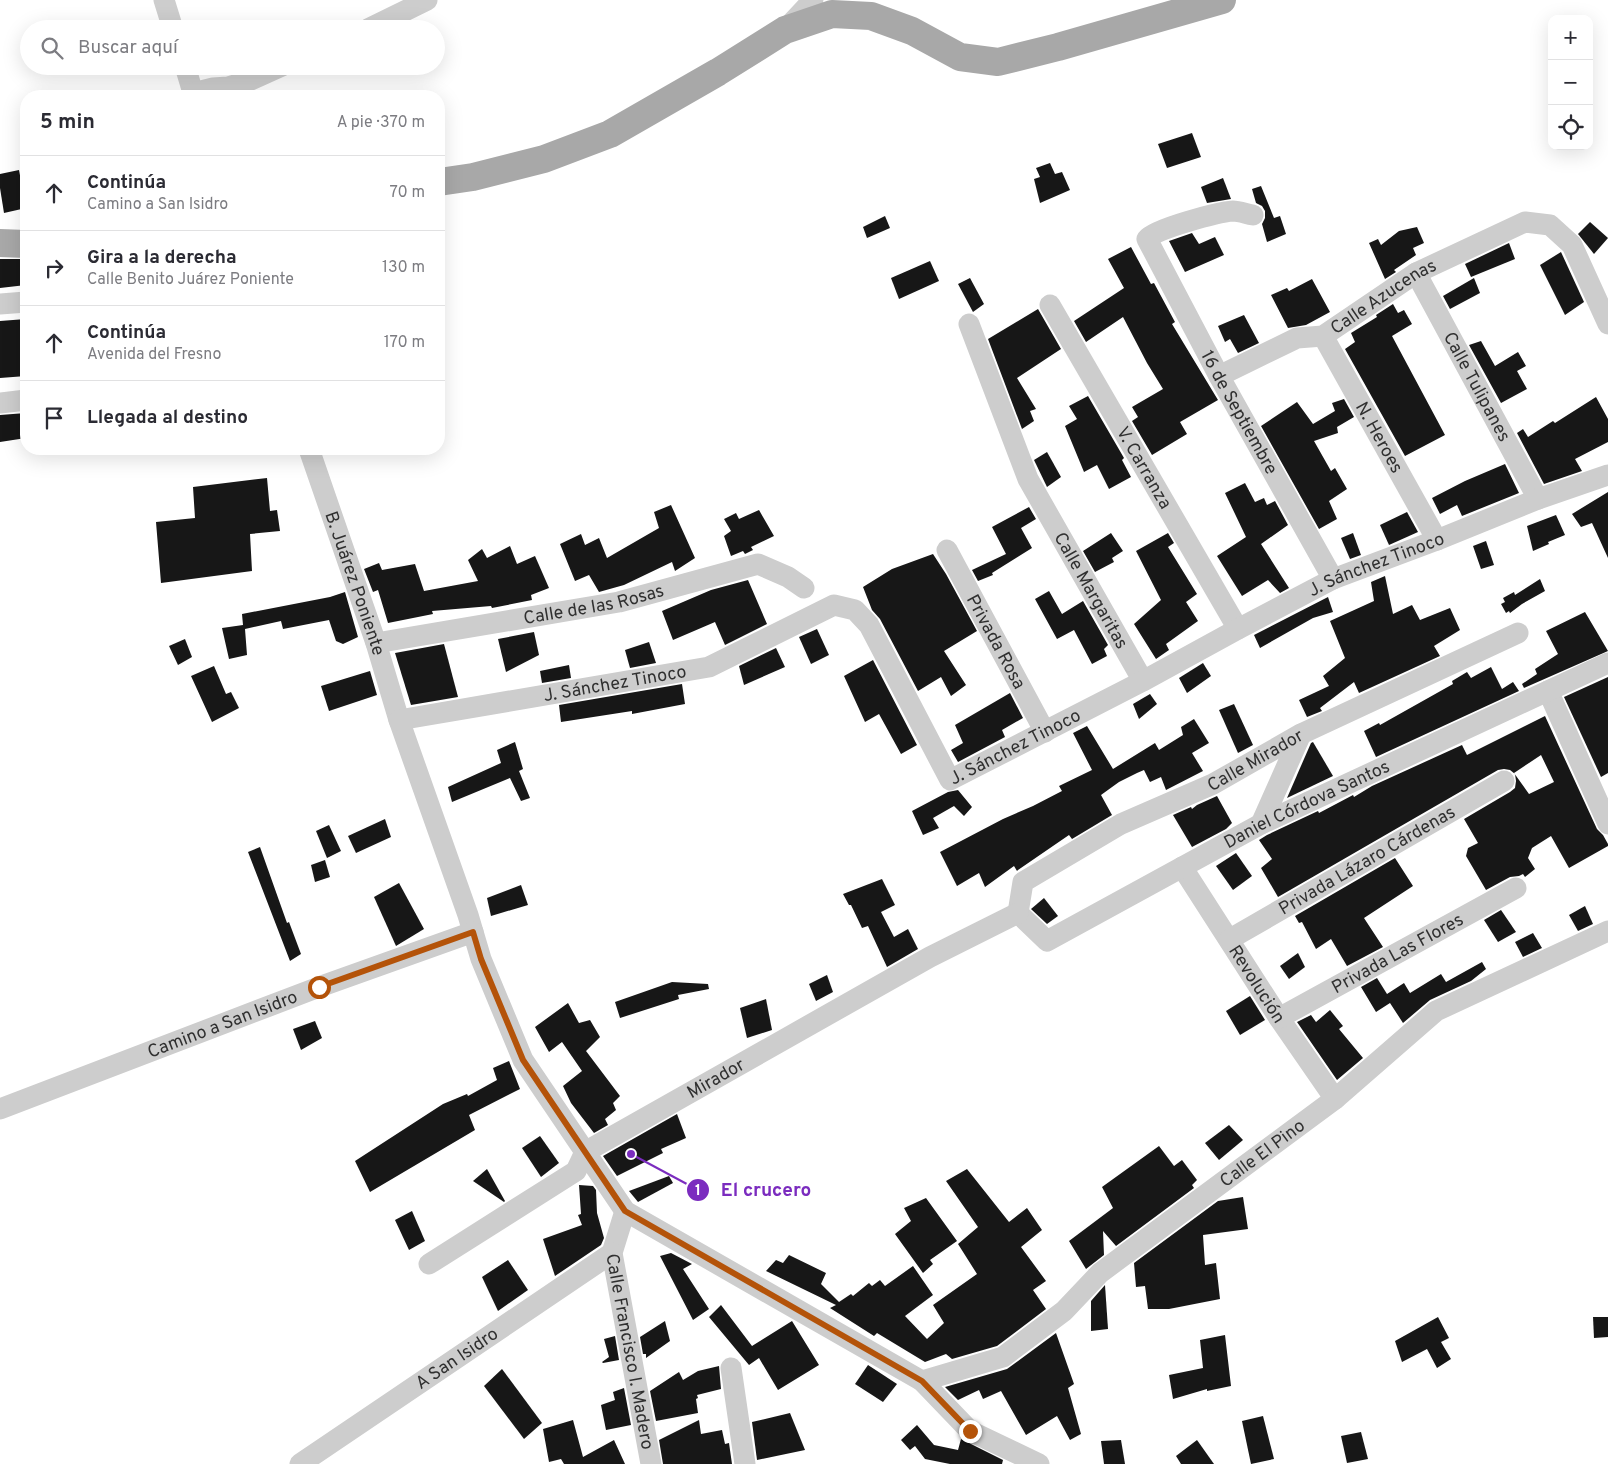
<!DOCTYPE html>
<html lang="es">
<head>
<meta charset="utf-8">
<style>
  :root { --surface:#fff; --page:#f7f7f7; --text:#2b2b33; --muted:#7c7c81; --line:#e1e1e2 }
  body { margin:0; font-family:Overpass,sans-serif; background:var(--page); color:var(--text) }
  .controls { position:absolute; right:15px; top:15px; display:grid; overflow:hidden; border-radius:10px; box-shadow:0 5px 20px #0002 }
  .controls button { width:45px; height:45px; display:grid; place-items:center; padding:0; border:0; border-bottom:1px solid var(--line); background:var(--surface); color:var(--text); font:25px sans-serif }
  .stop { position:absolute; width:15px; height:15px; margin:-11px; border:4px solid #b45309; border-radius:50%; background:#fff }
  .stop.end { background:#b45309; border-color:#fff; box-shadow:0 1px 5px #0008 }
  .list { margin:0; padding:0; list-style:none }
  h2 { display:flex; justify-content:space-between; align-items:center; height:65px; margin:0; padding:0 20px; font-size:21px }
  h2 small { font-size:16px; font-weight:400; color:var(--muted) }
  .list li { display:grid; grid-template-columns:32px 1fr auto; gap:15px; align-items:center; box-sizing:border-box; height:75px; padding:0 20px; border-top:1px solid var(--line) }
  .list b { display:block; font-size:19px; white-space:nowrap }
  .list p { margin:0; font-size:16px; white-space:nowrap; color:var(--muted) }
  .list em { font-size:16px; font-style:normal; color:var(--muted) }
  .icon { flex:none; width:28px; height:28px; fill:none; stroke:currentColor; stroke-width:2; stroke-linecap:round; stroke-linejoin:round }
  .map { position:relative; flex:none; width:1608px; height:1464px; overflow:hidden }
  .search { position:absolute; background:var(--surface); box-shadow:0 5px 20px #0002; left:20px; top:20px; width:425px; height:55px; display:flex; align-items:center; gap:12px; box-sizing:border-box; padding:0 18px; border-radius:28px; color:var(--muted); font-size:19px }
  .panel { position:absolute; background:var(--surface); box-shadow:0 5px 20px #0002; left:20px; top:90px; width:425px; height:365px; border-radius:20px }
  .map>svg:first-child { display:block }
</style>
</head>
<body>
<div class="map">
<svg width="1608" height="1464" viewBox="0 0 1608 1464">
  <rect width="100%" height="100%" fill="#fff"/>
  <g fill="#171717" fill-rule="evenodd">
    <path d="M1192,133L1201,157L1167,168L1158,144Z"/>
    <path d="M1050,163L1055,174L1062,172L1070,190L1040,203L1034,179L1040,177L1036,168Z"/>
    <path d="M19,170L26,208L4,213L0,188V174Z"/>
    <path d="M1223,178L1231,199L1207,203L1201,187Z"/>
    <path d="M1261,186L1274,218L1280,216L1286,234L1267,242L1262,224L1265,218V211L1262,206L1256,203L1252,189Z"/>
    <path d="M885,216L890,228L867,238L863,227Z"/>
    <path d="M1590,222L1608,238L1594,254L1578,234Z"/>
    <path d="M1417,227L1424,243L1413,248L1416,255L1394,270L1396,272L1385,279L1369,243L1378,239L1381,245L1399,231Z"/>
    <path d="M1192,233L1199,244L1215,237L1224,255L1185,272L1169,241Z"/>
    <path d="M1509,243L1515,259L1471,277L1465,264Z"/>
    <path d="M1131,247L1151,284L1154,283L1175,322L1172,324L1218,400L1180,422L1187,434L1152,455L1132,421L1138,417L1132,407L1163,389L1147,363L1123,317L1086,342L1074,321L1124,288L1108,259Z"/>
    <path d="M1561,252L1584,302L1565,315L1540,265Z"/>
    <path d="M0,259H26V285L0,288Z"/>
    <path d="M930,261L939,281L899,299L891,278Z"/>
    <path d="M970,278L984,304L973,312L958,284Z"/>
    <path d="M1474,278L1480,293L1450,309L1443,296Z"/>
    <path d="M1312,279L1330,312L1306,325L1288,328L1271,295L1287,288L1289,291Z"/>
    <path d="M1393,304L1398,313L1404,310L1412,324L1392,336L1445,435L1405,456L1345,349L1355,342L1351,333L1377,317L1376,315Z"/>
    <path d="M1038,309L1061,349L1017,378L1036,409L1030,411L1034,421L1022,429L988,339Z"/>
    <path d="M1244,315L1259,343L1238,353L1230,339L1225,342L1218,326Z"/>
    <path d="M26,319V376L0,378V321Z"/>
    <path d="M1481,341L1495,366L1518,352L1526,366L1517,371L1527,389L1501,403L1469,345Z"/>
    <path d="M1088,396L1124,458L1122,460L1131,477L1109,489L1097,465L1084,472L1065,426L1077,419L1069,406Z"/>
    <path d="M1596,397L1608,419V442L1575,459L1582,471L1544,484L1517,433L1523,429L1528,437L1553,421L1555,423Z"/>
    <path d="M1344,399L1354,417L1337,427L1338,433L1314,441L1331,471L1335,468L1347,489L1329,501L1337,519L1319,529L1261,426L1297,402L1313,424L1335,411L1332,403Z"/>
    <path d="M26,413V438L0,442V415Z"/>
    <path d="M1047,452L1061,477L1047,487L1034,460Z"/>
    <path d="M1505,464L1519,493L1462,516L1457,505L1440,514L1432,498L1465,481Z"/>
    <path d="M267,478L270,511L277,510L280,531L250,534L252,571L161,583L156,522L195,518L193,487Z"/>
    <path d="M1245,483L1255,502L1264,498L1267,505L1275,501L1288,525L1261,544L1289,588L1280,593L1268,580L1242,596L1217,556L1246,537L1225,493Z"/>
    <path d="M1608,492V558L1592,523L1581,527L1572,514Z"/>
    <path d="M671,505L695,558L675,571L672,562L624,585L599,592L589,575L575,581L560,544L581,534L585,545L599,538L607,558L659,528L654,512Z"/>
    <path d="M1029,507L1036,519L1021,528L1032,548L992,573L993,575L978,581L972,570L1006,554L992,527Z"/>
    <path d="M759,510L774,536L751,547L753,550L745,554L743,551L731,556L724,536L731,531L724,519L736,513L739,519Z"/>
    <path d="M1407,512L1418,532L1389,545L1380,525Z"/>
    <path d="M1556,515L1565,535L1548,542L1549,544L1533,551L1527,526Z"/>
    <path d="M1111,533L1123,551L1112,558L1114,562L1095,572L1083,551Z"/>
    <path d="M1168,533L1174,543L1168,547L1197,594L1186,602L1198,621L1166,644L1169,650L1156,659L1134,624L1161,600L1136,551Z"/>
    <path d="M1353,533L1361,555L1350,559L1341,538Z"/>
    <path d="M1486,541L1494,565L1481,569L1473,546Z"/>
    <path d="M510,546L517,564L535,556L549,588L531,595L532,600L492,608L491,606L432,611L433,614L388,623L378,590L373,592L364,569L379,563L382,570L415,564L424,591L478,581L468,560L482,549L487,558Z"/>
    <path d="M933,554L946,574L977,631L944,651L966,685L951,696L941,677L918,691L880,619L872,610L863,587L892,569Z"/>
    <path d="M1385,576L1393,614L1412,605L1420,620L1450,608L1460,630L1434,646L1440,656L1359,693L1354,682L1320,708L1322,711L1307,717L1299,700L1329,686L1323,676L1345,658L1330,621L1374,601L1371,582Z"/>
    <path d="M1540,579L1545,591L1522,604L1510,613L1509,611L1506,613L1501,604L1505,602L1503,598L1514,592L1515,595Z"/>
    <path d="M748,580L767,624L725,645L715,622L673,640L662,611L711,590Z"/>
    <path d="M1049,591L1062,614L1083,601L1108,645L1104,649L1107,656L1092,664L1074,630L1057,639L1035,599Z"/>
    <path d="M345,592L358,637L343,644L336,641L329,620L283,629L281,621L245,629L247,655L229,659L222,628L243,625L242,614L330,597Z"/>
    <path d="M1328,597L1333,612L1313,618L1260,648L1254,635Z"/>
    <path d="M1585,612L1608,651L1524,688L1522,684L1537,674L1535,669L1558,654L1546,631Z"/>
    <path d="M817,629L829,655L811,664L799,637Z"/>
    <path d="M534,632L539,655L506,672L498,639Z"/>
    <path d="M185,639L192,657L178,665L169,646Z"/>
    <path d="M649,642L656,663L630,668L625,650Z"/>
    <path d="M444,644L458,697L411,705L395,653Z"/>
    <path d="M776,648L785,667L744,685L739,666Z"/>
    <path d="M873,660L917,745L901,754L879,714L865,722L844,676Z"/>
    <path d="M1203,663L1211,676L1187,693L1179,678Z"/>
    <path d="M569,665L571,678L542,683L540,671Z"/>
    <path d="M214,666L226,694L231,692L239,708L212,722L191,676Z"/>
    <path d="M1491,667L1502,689L1513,682L1519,691L1376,757L1364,731L1379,723L1380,725L1453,684L1452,681L1467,672L1471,678Z"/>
    <path d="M370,671L377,695L329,711L321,686Z"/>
    <path d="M1608,677V773L1601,777L1564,697Z"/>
    <path d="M682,684L685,704L632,714V711L561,722L559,705Z"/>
    <path d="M1010,693L1023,718L1002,730L1005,737L958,762L951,750L963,743L955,725Z"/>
    <path d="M1150,694L1157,704L1139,719L1133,704Z"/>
    <path d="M1234,704L1253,745L1238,753L1219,710Z"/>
    <path d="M1545,716L1597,829L1603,835L1608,844V846L1569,868L1551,836L1532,848L1528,858L1535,869L1525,877L1523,874L1519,876L1510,877L1486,890L1466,856L1468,848L1478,843L1464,819L1510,792L1515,788L1516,781L1515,774L1510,770L1504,769L1498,770L1278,897L1261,868L1272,859L1259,840L1267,835L1318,811L1319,813L1353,795L1354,797L1372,786L1462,745L1467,755ZM1541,755L1554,782L1529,794L1514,773Z"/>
    <path d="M1194,719L1209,743L1192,753L1203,771L1166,790L1161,777L1150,782L1144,770L1137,773L1119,782L1101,795L1112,815L1072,839L1069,835L1018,870L1017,871L1014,866L985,887L979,873L957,886L940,852L1003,819L1033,806L1062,791L1059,786L1092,770L1073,733L1087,726L1113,769L1155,743L1159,750L1183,735L1181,727Z"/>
    <path d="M515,742L523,769L519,771L530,798L521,801L510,778L452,802L448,787L501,763L497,750Z"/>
    <path d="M1313,742L1333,776L1287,798L1311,743Z"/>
    <path d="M958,790L972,807L964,816L954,806L933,818L939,828L923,835L912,811L948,792Z"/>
    <path d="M1217,796L1232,823L1226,829L1192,847L1173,815L1191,807L1192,809L1197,805Z"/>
    <path d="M385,819L391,837L356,853L348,836Z"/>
    <path d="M329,825L341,851L327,858L316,831Z"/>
    <path d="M260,847L287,923L289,922L301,954L290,961L248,852Z"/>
    <path d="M1236,853L1252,876L1233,890L1216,866Z"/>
    <path d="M1395,858L1413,886L1364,918L1383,947L1347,966L1331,939L1316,949L1302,922L1299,923L1295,916Z"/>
    <path d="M325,860L330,877L315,882L311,865Z"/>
    <path d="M882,879L895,905L881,912L894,937L908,929L918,949L887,967L868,926L862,928L851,905H849L843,894Z"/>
    <path d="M399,883L424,929L396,946L374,897Z"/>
    <path d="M521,885L528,905L491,916L487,898Z"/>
    <path d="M1044,898L1058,916L1047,924L1031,909Z"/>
    <path d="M1585,906L1593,924L1578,931L1569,915Z"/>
    <path d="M1501,910L1516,932L1498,942L1484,920Z"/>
    <path d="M1533,933L1542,948L1523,957L1515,942Z"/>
    <path d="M1298,953L1305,967L1289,979L1280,966Z"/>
    <path d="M1482,962L1486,969L1471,981L1430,1000L1403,1023L1390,1003L1376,1012L1361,987L1377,978L1387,994L1404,983L1410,993L1441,974L1446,982Z"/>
    <path d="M827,975L833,992L816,1001L809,984Z"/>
    <path d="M672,982L708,984L709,989L678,995L679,999L620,1018L615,1002Z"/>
    <path d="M1250,996L1265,1020L1240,1035L1226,1011Z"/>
    <path d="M766,999L772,1030L747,1038L740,1008Z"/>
    <path d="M568,1003L579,1023L590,1020L600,1037L586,1051L620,1096L613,1103L616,1110L605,1119L608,1125L594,1133L571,1103L563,1086L582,1071L562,1042L549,1052L535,1027Z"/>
    <path d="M1330,1010L1343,1026L1339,1029L1363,1058L1337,1080L1297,1022L1311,1015L1316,1022Z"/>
    <path d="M315,1021L322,1038L301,1050L293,1029Z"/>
    <path d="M509,1061L520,1089L469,1115L475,1130L370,1192L355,1161L443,1104L467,1094L468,1096L497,1080L493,1068Z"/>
    <path d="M677,1114L686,1138L661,1149L663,1153L617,1176L603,1156Z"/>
    <path d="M1229,1125L1243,1140L1219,1160L1205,1143Z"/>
    <path d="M540,1136L559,1163L541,1177L522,1148Z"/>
    <path d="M1159,1146L1174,1166L1182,1160L1197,1180L1192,1185L1194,1188L1116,1246L1103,1231L1104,1255L1086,1269L1069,1241L1113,1208L1102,1187Z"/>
    <path d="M487,1169L505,1201L504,1202L473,1181Z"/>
    <path d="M967,1169L1009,1222L1027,1208L1042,1230L1021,1247L1046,1281L1033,1290L1046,1309L997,1346L952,1359L946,1354L925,1362L877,1333L874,1336L830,1308L836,1305L766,1271L776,1260L783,1263L789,1255L826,1273L821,1284L839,1302L851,1294L853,1296L869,1283L872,1286L880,1280L885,1286L913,1266L933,1295L905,1316L927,1339L944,1323L933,1305L977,1274L958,1244L978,1227L946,1181Z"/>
    <path d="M669,1176L673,1183L638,1202L629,1191Z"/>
    <path d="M579,1185L593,1186L596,1190L597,1213L604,1238L601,1245L555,1276L543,1239L582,1225L578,1215L581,1214Z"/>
    <path d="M1243,1197L1248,1229L1203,1235L1205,1265L1216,1263L1220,1299L1169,1309H1148L1145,1286L1136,1287L1134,1263L1218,1201Z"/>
    <path d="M926,1198L957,1241L930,1260L933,1264L923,1273L895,1234L911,1221L904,1208Z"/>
    <path d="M412,1211L425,1241L409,1250L395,1220Z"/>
    <path d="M671,1253L692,1264L683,1269L709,1309L693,1320L660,1256Z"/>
    <path d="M508,1260L528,1290L498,1311L482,1277Z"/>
    <path d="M1105,1285L1108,1329L1091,1331V1301Z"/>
    <path d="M721,1305L752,1346L792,1321L819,1365L778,1390L759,1358L749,1365L709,1317Z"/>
    <path d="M1438,1317L1449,1338L1441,1342L1451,1359L1437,1368L1427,1349L1402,1362L1395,1341Z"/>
    <path d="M1593,1317H1608V1337L1594,1338Z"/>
    <path d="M665,1321L670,1341L646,1358V1354H643L640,1337Z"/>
    <path d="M1056,1333L1074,1384L1068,1388L1081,1434L1070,1440L1057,1416L1026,1435L1001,1391L983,1399L979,1390L958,1400L945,1387L1007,1369Z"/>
    <path d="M1225,1335L1231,1386L1207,1391V1389L1173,1399L1169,1375L1203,1368L1200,1340Z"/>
    <path d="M615,1336L619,1360L603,1363L602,1362L609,1357L604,1339Z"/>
    <path d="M868,1365L897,1384L883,1402L855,1384Z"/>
    <path d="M719,1366L721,1389L697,1395L698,1398L696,1399L698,1413L656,1421L650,1391L679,1372L683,1380L698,1371Z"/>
    <path d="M502,1369L542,1423L524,1439L484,1386Z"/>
    <path d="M624,1388L631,1425L606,1430L601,1405L615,1400L613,1392Z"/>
    <path d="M790,1413L805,1450L757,1460L752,1422Z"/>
    <path d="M1263,1416L1274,1459L1251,1464L1242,1421Z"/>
    <path d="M573,1420L583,1457L614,1440L625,1464H564L561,1459L549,1462L543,1429Z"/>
    <path d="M699,1420L701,1434L722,1430L725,1444L729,1443L732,1464H663L659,1440Z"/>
    <path d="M917,1425L934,1445L958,1450L961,1439L1003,1460L1002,1464H950L925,1459L915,1446L910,1450L901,1440Z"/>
    <path d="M1361,1432L1368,1459L1347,1463L1341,1436Z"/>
    <path d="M1121,1440L1125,1464H1104L1101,1441Z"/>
    <path d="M1197,1440L1214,1464H1181L1176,1456Z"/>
  </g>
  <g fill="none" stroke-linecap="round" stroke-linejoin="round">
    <g stroke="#cdcdcd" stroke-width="21">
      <path d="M164,0L173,29"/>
      <path d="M368,29L427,0"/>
      <path d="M786,29L813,0"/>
      <path d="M185,66L194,96"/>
      <path d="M193,93L213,88L228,87L251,80L282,66"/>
      <path id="s1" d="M1253,215C1247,214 1239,211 1233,211C1219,212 1154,229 1147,239L1219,376L1333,579"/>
      <path id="s2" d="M1416,273L1538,499"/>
      <path d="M0,304L26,302"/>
      <path id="s3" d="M1050,305L1238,629"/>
      <path id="s4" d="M969,324L1028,479L1143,681"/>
      <path id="s5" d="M1323,336L1437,540"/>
      <path id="s6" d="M1219,376L1297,338L1323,336L1416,273L1525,222L1550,225L1572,245L1608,324"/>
      <path d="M0,403L26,400"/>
      <path id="s7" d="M309,449L376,643L399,720L468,915L481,959L523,1060L625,1211L922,1381L970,1431L1039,1464"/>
      <path id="s8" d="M947,550L1045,732"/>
      <path id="s9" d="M376,643L619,602L758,564L788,577L804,588"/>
      <path d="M1548,691L1608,824"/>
      <path id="s10" d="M399,720L709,667L834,605L855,610L869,625L950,780L1143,681L1238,629L1333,579L1437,540L1538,499L1608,475"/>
      <path d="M1261,824L1301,734"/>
      <path id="s11" d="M1182,867L1279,1018L1335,1099"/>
      <path id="s12" d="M1018,913L1047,941L1261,824L1608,663"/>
      <path id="s13" d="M1018,913L1023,882L1121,824L1213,784L1301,734L1518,633"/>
      <path id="s14" d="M1230,939L1504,781"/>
      <path id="s15" d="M1279,1018L1516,888"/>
      <path id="s16" d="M0,1109L319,987L473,932"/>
      <path id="s17" d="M625,1211L612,1253L651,1464"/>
      <path id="s18" d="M429,1264L576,1171L585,1152L930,957L1018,913"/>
      <path d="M731,1368L745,1464"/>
      <path id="s19" d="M922,1381L1003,1357L1064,1311L1100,1273L1335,1099L1436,1011L1608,931"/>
      <path id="s20" d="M300,1464L612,1253"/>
    </g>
    <g stroke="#a8a8a8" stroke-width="28">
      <path d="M439,182L473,177L544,159L610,134L718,72L785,30L832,14L871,16L912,31L960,57L998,62L1058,47L1222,0"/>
      <path d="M0,243L26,244"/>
    </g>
  </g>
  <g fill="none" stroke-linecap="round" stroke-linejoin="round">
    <path stroke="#b45309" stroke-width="6" d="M319,987L473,932L481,959L523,1060L625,1211L922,1381L970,1431"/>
  </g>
  <g text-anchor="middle" stroke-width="5" stroke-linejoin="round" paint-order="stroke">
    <g font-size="18" fill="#303030" stroke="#fff">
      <text dy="6" stroke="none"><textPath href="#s6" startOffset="185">Calle Azucenas</textPath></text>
      <text dy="6" stroke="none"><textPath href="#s2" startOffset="129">Calle Tulipanes</textPath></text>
      <text dy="6" stroke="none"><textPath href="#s1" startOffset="308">16 de Septiembre</textPath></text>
      <text dy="6" stroke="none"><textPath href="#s5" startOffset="116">N. Heroes</textPath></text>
      <text dy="6" stroke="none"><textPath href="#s3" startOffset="188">V. Carranza</textPath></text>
      <text dy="6" stroke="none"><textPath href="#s10" startOffset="1149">J. Sánchez Tinoco</textPath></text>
      <text dy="6" stroke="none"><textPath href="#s7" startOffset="142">B. Juárez Poniente</textPath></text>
      <text dy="6" stroke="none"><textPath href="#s4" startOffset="294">Calle Margaritas</textPath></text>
      <text dy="6" stroke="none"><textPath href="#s9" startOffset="221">Calle de las Rosas</textPath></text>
      <text dy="6" stroke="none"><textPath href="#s8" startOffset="104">Privada Rosa</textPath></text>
      <text dy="6" stroke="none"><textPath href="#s10" startOffset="219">J. Sánchez Tinoco</textPath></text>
      <text dy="6" stroke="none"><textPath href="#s10" startOffset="744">J. Sánchez Tinoco</textPath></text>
      <text dy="6" stroke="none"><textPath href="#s13" startOffset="294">Calle Mirador</textPath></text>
      <text dy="6" stroke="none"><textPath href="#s12" startOffset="334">Daniel Córdova Santos</textPath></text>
      <text dy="6" stroke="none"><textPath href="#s14" startOffset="158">Privada Lázaro Cárdenas</textPath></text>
      <text dy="6" stroke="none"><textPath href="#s15" startOffset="135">Privada Las Flores</textPath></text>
      <text dy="6" stroke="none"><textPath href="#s11" startOffset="139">Revolución</textPath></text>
      <text dy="6" stroke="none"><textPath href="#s16" startOffset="238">Camino a San Isidro</textPath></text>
      <text dy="6" stroke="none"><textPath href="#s18" startOffset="345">Mirador</textPath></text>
      <text dy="6" stroke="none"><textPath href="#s19" startOffset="415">Calle El Pino</textPath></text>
      <text dy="6" stroke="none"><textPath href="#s17" startOffset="144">Calle Francisco I. Madero</textPath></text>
      <text dy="6" stroke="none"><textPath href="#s20" startOffset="189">A San Isidro</textPath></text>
    </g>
  </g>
  <path fill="none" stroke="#7b2cbf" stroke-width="2" d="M631 1154L698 1190"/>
  <g fill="#7b2cbf" stroke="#fff" stroke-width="2">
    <circle cx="631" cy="1154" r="5"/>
    <circle cx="698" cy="1190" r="12"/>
  </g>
  <g font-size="15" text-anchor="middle" font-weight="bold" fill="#fff">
    <text x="698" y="1195">1</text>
  </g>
  <g font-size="19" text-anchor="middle" font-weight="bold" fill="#7b2cbf" stroke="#fff" stroke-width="5" stroke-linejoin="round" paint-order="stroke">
    <text x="766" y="1196">El crucero</text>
  </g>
</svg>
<div class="controls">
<button>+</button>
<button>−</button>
<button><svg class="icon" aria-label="locate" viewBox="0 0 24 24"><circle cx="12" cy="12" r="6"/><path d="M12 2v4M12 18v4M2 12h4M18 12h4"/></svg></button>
</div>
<div class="stop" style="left:319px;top:987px"></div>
<div class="stop end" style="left:970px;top:1431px"></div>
<div class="search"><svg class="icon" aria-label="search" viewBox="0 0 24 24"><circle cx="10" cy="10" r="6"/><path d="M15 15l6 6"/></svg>Buscar aquí</div>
<section class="panel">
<h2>5 min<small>A pie · 370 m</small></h2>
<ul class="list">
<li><svg class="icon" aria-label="ahead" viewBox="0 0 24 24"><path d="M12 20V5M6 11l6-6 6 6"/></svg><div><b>Continúa</b><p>Camino a San Isidro</p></div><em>70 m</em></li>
<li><svg class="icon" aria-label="right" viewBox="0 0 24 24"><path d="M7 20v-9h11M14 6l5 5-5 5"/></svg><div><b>Gira a la derecha</b><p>Calle Benito Juárez Poniente</p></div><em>130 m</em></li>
<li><svg class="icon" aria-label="ahead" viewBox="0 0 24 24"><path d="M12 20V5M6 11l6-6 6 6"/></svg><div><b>Continúa</b><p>Avenida del Fresno</p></div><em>170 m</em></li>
<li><svg class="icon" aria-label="arrive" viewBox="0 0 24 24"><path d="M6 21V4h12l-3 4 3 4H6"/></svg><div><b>Llegada al destino</b></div></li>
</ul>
</section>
</div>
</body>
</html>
